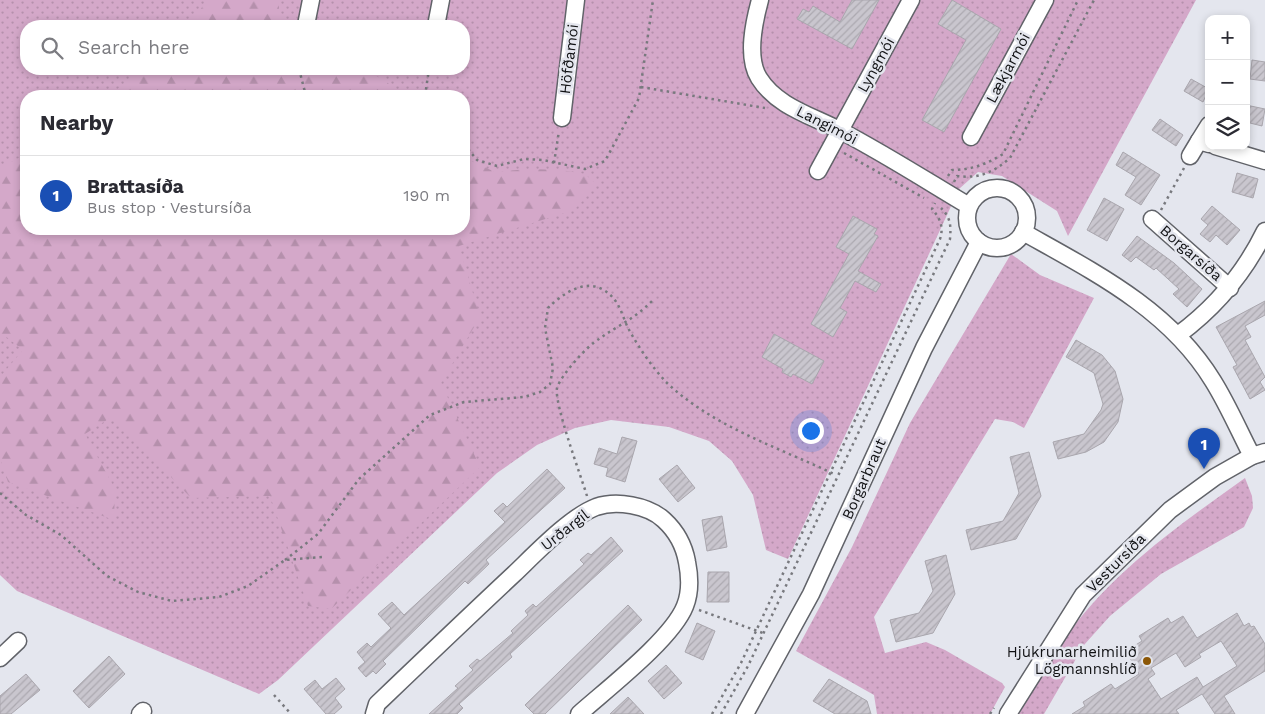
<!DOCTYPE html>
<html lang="en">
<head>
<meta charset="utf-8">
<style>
  :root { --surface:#fff; --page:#f7f7f7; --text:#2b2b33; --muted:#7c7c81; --line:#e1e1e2; --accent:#1a73e8 }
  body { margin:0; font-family:"Work Sans",sans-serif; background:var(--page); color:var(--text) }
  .controls { position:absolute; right:15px; top:15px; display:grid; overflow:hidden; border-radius:10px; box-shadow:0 2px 8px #0003 }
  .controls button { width:45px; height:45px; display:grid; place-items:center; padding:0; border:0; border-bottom:1px solid var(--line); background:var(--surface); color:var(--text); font:25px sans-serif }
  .you { position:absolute; left:810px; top:430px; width:18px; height:18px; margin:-12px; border:4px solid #fff; border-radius:50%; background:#1a73e8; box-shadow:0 0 0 8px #1a73e833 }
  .badge { display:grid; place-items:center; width:32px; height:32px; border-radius:50%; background:var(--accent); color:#fff; font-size:16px; font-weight:700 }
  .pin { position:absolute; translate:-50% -41px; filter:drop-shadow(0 1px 2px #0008) }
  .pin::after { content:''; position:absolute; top:26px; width:18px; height:15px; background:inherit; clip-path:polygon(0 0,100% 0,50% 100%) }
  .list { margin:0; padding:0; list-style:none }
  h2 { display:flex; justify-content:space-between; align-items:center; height:65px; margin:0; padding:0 20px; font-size:21px }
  h2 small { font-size:16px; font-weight:400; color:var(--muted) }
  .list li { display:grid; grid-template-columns:32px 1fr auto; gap:15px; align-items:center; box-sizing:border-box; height:80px; padding:0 20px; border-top:1px solid var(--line) }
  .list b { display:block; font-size:19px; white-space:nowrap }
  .list p { margin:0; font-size:16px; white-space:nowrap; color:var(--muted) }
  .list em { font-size:16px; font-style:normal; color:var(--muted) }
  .icon { flex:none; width:28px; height:28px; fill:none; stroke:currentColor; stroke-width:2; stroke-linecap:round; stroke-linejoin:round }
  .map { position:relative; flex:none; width:1265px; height:714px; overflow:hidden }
  .search { position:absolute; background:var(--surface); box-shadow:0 2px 8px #0003; left:20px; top:20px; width:450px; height:55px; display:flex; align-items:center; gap:12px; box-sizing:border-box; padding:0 18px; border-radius:20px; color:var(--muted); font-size:19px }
  .panel { position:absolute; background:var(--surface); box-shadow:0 2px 8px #0003; left:20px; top:90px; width:450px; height:145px; border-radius:20px }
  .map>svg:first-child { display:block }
</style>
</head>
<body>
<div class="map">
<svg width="1265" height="714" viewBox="0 0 1265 714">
  <defs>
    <pattern id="grass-dots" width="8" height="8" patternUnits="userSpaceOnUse" patternTransform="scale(1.25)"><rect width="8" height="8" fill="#d4a8c9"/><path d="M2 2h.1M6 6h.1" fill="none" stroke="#b590ac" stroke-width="1.8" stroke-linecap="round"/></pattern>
    <pattern id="forest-firs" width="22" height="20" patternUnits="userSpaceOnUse" patternTransform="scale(1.25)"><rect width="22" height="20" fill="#d4a8c9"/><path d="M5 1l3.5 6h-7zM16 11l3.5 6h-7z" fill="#b590ac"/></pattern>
    <pattern id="building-hatch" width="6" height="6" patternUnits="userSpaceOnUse" patternTransform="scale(1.25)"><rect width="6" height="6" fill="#c9c6ce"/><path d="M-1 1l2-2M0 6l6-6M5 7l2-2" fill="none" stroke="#aca9b0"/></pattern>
  </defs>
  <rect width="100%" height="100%" fill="#e4e6ee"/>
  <g fill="url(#grass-dots)" fill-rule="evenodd">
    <path d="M0,0H1196L1068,236L1057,211L1002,176L978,172L959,189L788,559L766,550L753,495L732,461L709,441L669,427L611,420L575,428L537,445L497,473L278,680L259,694L17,591L0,575ZM26,26H464V69H26ZM26,96H464V229H26Z"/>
    <path d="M1011,254L1040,275L1094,298L1024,428L1013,422L995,419L874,617L885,653L926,642L945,650L1002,683L1005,687L990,714H877L874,695L796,651L852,547L910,423Z"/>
    <path d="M1245,478L1252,496L1253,508L1244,527L1161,574L1110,616L1084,645L1044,714H1019C1033,690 1046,665 1062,642C1110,573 1178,526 1245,478Z"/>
  </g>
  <g fill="url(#forest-firs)">
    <path d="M207,0H278L281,26H189Z"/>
    <path d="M144,69H353L381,78L405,96H108Z"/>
    <path d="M26,154V229H464V154L469,160L495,172L529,169L561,170L585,174L597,185L574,210L459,246L480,317L441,383L480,467L331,609L308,606L270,496L191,498L113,416L85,434L115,489L114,520L8,482L0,458V377L23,350L0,332V168Z"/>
  </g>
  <g fill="url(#building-hatch)" stroke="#a9a6ad" fill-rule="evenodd">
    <path d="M852,0H879L852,49L797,19L803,9L809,12L813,6L840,22Z"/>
    <path d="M952,0L1001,29L944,132L922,120L966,40L938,24Z"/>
    <path d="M1252,60L1265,62V81L1250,79Z"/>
    <path d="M1191,79L1209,89L1203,102L1184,91Z"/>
    <path d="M1246,105L1265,109L1262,126L1246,122Z"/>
    <path d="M1160,119L1183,135L1176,146L1152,130Z"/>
    <path d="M1123,152L1160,175L1141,205L1125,195L1136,177L1116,165Z"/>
    <path d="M1237,173L1258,179L1253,198L1232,192Z"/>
    <path d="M1104,198L1124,209L1107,241L1087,230Z"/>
    <path d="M1212,206L1240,230L1227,245L1216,235L1210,242L1200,234L1208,225L1201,219Z"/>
    <path d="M853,216L877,229L874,234L878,236L858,271L881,284L876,292L855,281L840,308L847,312L833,337L811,324L849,254L836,247Z"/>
    <path d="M1137,236L1174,263L1202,289L1187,307L1173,294L1179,289L1156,268L1154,270L1136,257L1131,262L1122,255Z"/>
    <path d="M1265,301V315L1245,326L1251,337L1245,340L1265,377L1260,382L1265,390L1250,399L1233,367L1237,365L1216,327Z"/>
    <path d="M774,334L824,361L812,384L793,374L791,377L782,372L783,369L762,357Z"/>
    <path d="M1076,340L1102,355L1115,371L1123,399L1118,422L1104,442L1086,452L1058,459L1053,442L1084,434L1101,410L1103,404L1094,373L1066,357Z"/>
    <path d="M622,437L637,441L625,482L606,476L608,468L594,464L599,448L617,454Z"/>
    <path d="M1029,452L1041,496L1016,539L971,550L966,530L1003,521L1019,493L1010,457Z"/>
    <path d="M677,465L695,488L678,502L659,479Z"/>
    <path d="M547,469L565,488L486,560L489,564L468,584L465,581L383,661L386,664L376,674L373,671L366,677L358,668L365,662L357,652L367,643L371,647L391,628L378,614L392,602L404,615L505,522L494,511L503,503L507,507Z"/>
    <path d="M722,516L727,547L707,551L702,520Z"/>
    <path d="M611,537L623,551L510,654L512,657L459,704L463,708L457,714H429L458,688L455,686L473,670L469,666L477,659L480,661L513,633L511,631L528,615L525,611L533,604L536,607L584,564L580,560L588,553L591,555Z"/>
    <path d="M946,555L955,594L933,633L896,642L890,620L919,613L933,591L925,561Z"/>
    <path d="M708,572H729V602H707Z"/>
    <path d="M628,605L642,620L545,714H534L525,705Z"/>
    <path d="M1237,613L1244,626L1249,623L1251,627L1254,626L1265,644V671L1224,696L1235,714H1215L1202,694L1176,710L1179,714H1072L1085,706L1083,702L1111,684L1115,689L1139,674L1126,651L1142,641L1139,636L1168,618L1171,623L1183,616L1197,638ZM1221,641L1237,666L1203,687L1197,677L1161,699L1148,679L1155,674L1151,668L1176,653L1185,667L1201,657L1199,654Z"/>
    <path d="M697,623L715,631L703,660L685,652Z"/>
    <path d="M109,656L125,674L89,708L73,691Z"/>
    <path d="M666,665L682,683L664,699L648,681Z"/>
    <path d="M26,674L40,690L11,714H0V696Z"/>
    <path d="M336,678L345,689L335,698L342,707L334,714H326L304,689L315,680L322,689Z"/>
    <path d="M829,679L867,701L871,714H835L813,701Z"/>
    <path d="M628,697L644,714H610Z"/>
  </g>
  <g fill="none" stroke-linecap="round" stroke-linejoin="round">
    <g stroke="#616369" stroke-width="19">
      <g id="minor">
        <path d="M760,0C754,22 746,57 759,78C777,107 813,116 841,131C885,154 927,181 969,206"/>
        <path d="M306,25L311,0"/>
        <path d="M436,26L441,0"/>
        <path d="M562,118L576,0"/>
        <path d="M1209,125L1199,141L1209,144"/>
        <path d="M971,137L1045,0"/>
        <path d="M1215,146L1265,161"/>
        <path d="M1190,156L1199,141"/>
        <path d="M818,171L911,0"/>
        <circle cx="997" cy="218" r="30"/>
        <path d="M1152,219L1230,288"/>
        <path d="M1023,232C1094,272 1169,309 1213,381C1228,405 1239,431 1252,456"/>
        <path d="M1178,335C1216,307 1244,274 1265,231"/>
        <path d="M0,658L18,641"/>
        <path d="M140,714L143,711"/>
        <path d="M374,714L377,704C422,661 468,617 514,574C535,554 570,517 596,507C616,500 648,505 664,520C676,531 684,545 687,562C690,577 691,591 685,606C672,639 607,689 579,714"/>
        <path d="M745,714L811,594L924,348L979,242"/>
        <path d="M1008,714L1083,595L1170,510L1215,477L1252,456L1265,452"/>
      </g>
    </g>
    <g stroke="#78797e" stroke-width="2.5" stroke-dasharray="2.5 4" stroke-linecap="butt">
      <path d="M299,69L306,96"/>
      <path d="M641,87L765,108"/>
      <path d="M425,96L429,69"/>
      <path d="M464,144L477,160L497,166L524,159L543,160L585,169L605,161L639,98L653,0"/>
      <path d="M844,153L924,198"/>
      <path d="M554,163L559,131"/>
      <path d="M948,176L952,170C971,170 987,164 1003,154L1078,0"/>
      <path d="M954,182L957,176C979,179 994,172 1010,158L1094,0"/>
      <path d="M1161,210L1184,168"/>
      <path d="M0,493L26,515L61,535L107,576L138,592L172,601L219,597L248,586L285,560L323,557"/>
      <path d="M587,496C581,476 554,404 557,388C561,375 587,346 599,339C620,324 633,320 652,301"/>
      <path d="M285,560L318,534L359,479L430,415L464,402L524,397L540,392L550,384L553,368L545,328L548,308C561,295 583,279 602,289C622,300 621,318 632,335C641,351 654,369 666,382C713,427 778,447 836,475"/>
      <path d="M699,610L763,633"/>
      <path d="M274,695L291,714"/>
      <path d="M712,714L741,663L940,239C944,227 940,218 932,209L935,203"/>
      <path d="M721,714L748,666L950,239C951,226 951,218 941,208"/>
      <path d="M990,714L994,708"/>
    </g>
    <use href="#minor" stroke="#fff" stroke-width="16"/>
  </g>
  <circle fill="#8c5707" stroke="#e4e6ee" stroke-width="2" cx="1147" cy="661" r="5"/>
  <g text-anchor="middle" stroke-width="5" stroke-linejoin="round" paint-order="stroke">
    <g font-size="15" fill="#111214" stroke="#e4e6ee">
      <text transform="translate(569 59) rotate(-83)" y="5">Höfðamói</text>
      <text transform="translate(876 65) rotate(-61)" y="5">Lyngmói</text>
      <text transform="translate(1008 68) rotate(-62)" y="5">Lækjarmói</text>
      <text transform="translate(827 125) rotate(27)" y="5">Langimói</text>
      <text transform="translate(1191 253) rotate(41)" y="5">Borgarsíða</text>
      <text transform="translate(864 479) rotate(-66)" y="5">Borgarbraut</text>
      <text transform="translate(565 530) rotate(-38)" y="5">Urðargil</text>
      <text transform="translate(1116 563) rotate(-45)" y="5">Vestursíða</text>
    </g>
    <g font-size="15" fill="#111214" stroke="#e4e6ee" text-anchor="end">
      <text x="1137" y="657">Hjúkrunarheimilið<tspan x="1137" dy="17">Lögmannshlíð</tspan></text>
    </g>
  </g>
</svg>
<div class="controls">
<button>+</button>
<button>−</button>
<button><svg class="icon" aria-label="layers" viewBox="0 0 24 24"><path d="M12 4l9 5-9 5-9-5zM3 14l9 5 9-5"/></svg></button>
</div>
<div class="you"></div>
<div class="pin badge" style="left:1204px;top:469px;background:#1a4fb4">1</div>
<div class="search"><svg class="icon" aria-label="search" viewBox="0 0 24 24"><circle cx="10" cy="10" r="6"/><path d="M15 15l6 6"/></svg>Search here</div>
<section class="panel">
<h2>Nearby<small></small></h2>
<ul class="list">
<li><span class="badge" style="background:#1a4fb4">1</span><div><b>Brattasíða</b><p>Bus stop · Vestursíða</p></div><em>190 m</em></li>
</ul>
</section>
</div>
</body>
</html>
